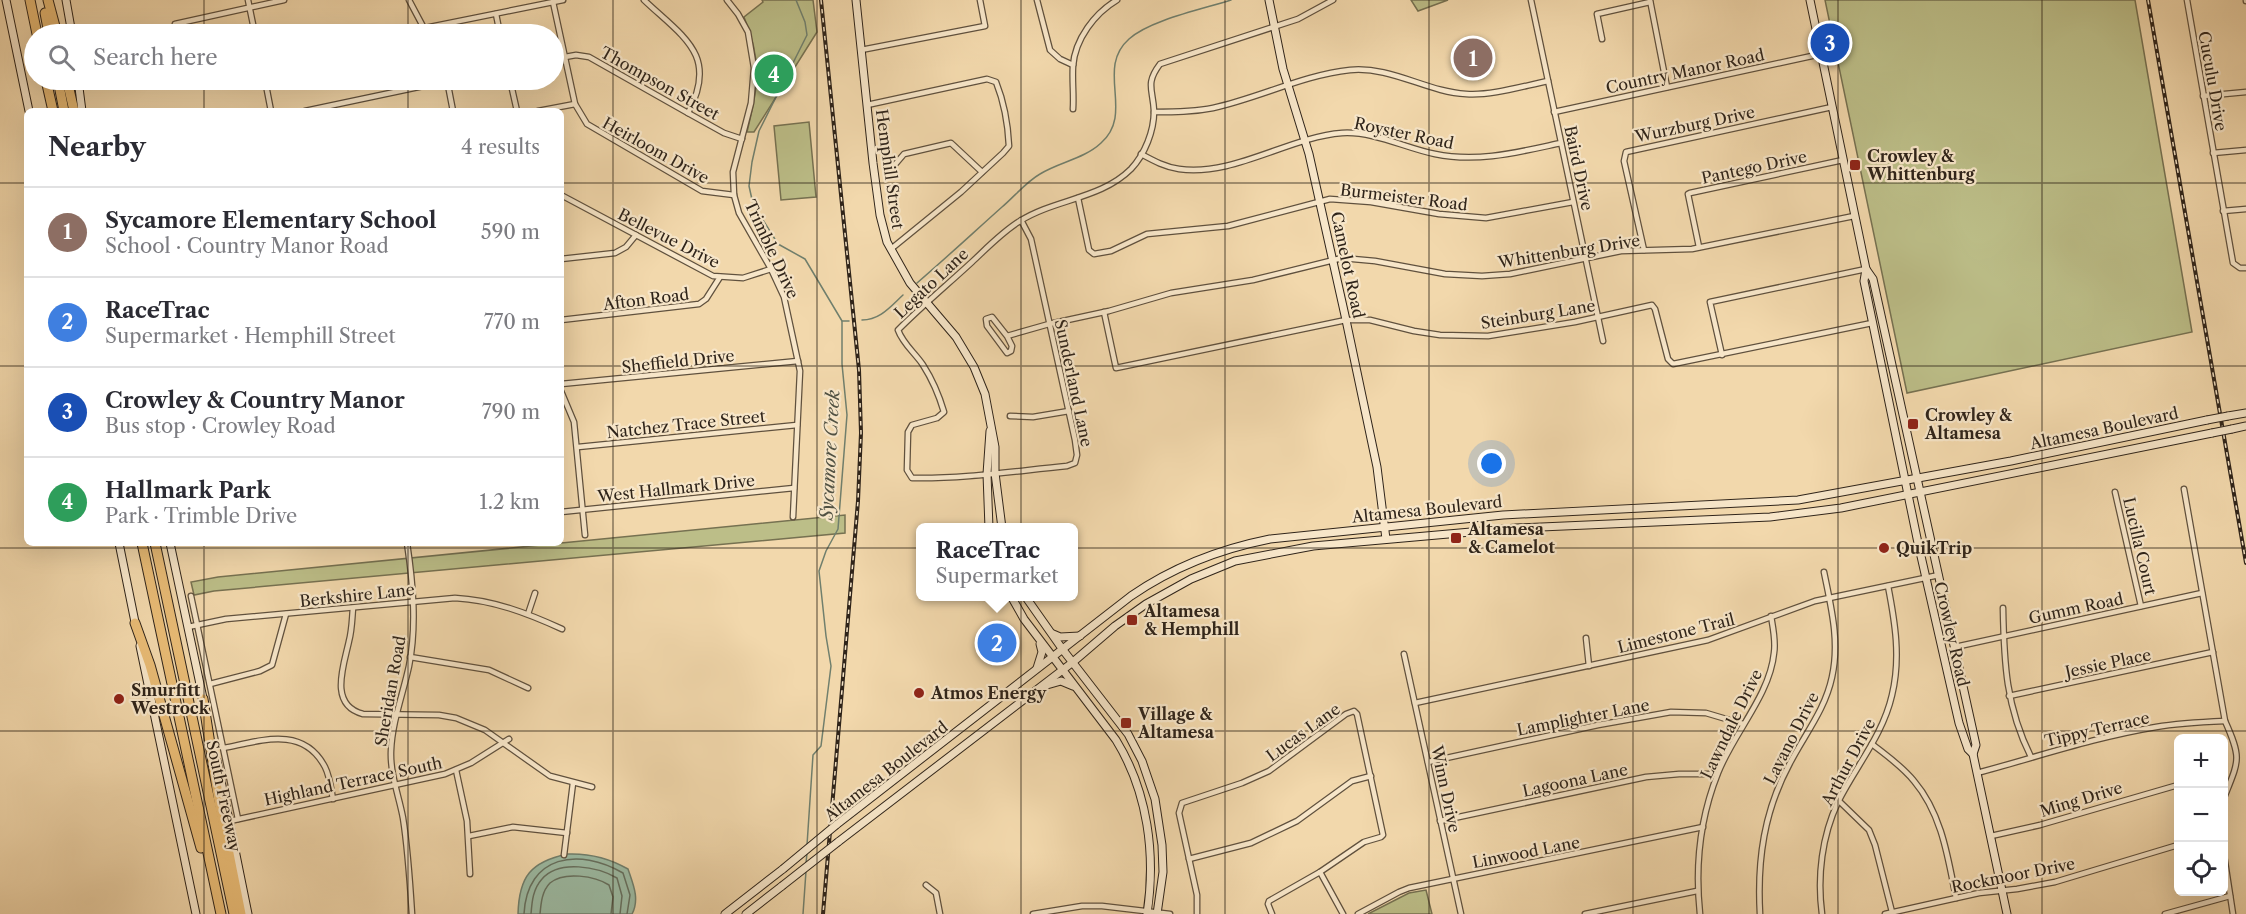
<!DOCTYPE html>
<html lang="en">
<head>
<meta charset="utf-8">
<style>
  :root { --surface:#fff; --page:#f2f2f3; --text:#2b2b33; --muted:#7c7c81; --line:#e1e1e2; --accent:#1a73e8 }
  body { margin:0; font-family:"Libre Caslon Text",serif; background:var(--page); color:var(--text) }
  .controls { position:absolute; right:18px; bottom:18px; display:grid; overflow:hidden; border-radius:9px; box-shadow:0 6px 24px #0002 }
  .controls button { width:54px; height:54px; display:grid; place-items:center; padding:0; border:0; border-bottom:2px solid var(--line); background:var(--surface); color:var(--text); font:30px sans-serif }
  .you { position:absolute; left:1492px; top:464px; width:21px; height:21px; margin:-15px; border:4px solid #fff; border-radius:50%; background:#1a73e8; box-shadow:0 0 0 9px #1a73e833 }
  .badge { display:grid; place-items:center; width:39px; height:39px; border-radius:50%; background:var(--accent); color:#fff; font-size:20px; font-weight:700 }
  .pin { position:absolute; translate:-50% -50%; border:3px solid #fff; box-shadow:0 2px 6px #0006 }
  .popup { position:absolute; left:916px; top:523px; width:162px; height:78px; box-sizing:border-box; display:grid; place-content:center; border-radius:9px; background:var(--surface); filter:drop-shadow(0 2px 4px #0005); font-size:20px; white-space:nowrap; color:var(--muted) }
  .popup b { font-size:22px; color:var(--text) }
  .popup::after { content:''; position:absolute; left:50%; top:100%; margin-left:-12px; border:12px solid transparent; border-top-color:var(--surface) }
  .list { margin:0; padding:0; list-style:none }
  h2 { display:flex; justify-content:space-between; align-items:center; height:78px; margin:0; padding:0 24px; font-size:26px }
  h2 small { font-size:20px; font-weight:400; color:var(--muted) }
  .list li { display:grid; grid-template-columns:39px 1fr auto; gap:18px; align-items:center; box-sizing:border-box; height:90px; padding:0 24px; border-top:2px solid var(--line) }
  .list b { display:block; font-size:22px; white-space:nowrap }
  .list p { margin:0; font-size:20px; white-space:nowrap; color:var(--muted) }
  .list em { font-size:20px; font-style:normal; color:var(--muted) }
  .icon { flex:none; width:33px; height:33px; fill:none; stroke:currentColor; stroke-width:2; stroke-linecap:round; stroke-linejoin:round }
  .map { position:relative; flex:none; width:2246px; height:914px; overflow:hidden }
  .search { position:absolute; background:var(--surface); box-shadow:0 6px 24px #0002; left:24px; top:24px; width:540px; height:66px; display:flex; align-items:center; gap:15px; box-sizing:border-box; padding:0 21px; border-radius:33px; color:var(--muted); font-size:22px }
  .panel { position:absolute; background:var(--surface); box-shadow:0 6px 24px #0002; left:24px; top:108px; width:540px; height:438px; border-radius:9px }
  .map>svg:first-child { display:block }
</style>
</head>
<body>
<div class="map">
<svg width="2246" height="914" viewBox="0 0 2246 914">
  <rect width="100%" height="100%" fill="#f2d8ac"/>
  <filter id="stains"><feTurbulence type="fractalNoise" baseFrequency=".00333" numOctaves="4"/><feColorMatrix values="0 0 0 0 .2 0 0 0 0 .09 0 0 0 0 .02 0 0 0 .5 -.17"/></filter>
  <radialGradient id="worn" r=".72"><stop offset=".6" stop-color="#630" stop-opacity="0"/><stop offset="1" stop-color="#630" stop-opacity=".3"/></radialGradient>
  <g fill="#bcbe88" stroke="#767151" stroke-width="1.5">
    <path d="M762,0H813L817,32L754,132H747C758,86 763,63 744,17L763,2Z"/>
    <path d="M1411,0H1448L1418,11Z"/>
    <path d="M1825,0H2135L2192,332L1907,393Z"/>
    <path d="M809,122L816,197L781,200L774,126Z"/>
    <path d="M845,515V533L214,591L194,595L191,582L218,577Z"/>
    <path d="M1426,890L1432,914H1368L1409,893Z"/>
  </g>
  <path fill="#9cbba4" stroke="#707f6d" stroke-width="1.5" d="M567,854C590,853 609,858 628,869C633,884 640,899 632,914H518C519,876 531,862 567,854Z"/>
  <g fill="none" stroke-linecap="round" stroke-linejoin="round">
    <g stroke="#66705f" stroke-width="1.5">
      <path d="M524,914C527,855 579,847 623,873L630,895L627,914"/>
      <path d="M531,914C532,901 533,889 542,879C559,859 598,867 617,878L622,896L620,914"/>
      <path d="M540,914C541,903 542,891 550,883C564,871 595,876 609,885L613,897L611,914"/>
    </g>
    <g stroke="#707f6d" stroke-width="1.5">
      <path d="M796,0L805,22L807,35L759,131L752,162L749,186L753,204L778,244L805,259L842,321V364L847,415L838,529L826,551L819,571L826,636L831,666L821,746L813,755L807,845"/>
      <path d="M917,283C946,258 974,232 1002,207C1014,197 1026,182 1040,174C1059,162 1084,159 1101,143C1135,113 1095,69 1129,39C1150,20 1203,9 1231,0"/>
      <path d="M862,320C880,320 890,307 903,295"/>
      <path d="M842,321H849"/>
      <path d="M806,863L807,853"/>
      <path d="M803,914L806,871"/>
    </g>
    <g stroke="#60513e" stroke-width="7">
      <g id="street">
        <path d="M248,0L255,34"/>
        <path d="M409,0L427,34"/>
        <path d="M644,0C683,37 719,55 688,113"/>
        <path d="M727,0L738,14L748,32L754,68L751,103L733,172L734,195L739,213L771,269L784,297L800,371L793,517"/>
        <path d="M1037,0L1050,50L1060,59L1073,65"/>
        <path d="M1531,0L1603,341"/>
        <path d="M1650,0L1667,87"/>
        <path d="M2187,0L2233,263L2240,268H2246"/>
        <path d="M2246,0V1"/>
        <path d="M553,2L575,104L587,124L702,191L734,195"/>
        <path d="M496,14L500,34"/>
        <path d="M175,24L284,0"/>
        <path d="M395,34L563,0"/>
        <path d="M1602,39L1597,14L1650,2"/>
        <path d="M861,50L985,26L980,0"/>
        <path d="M565,57L576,55L589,57L688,113L724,133L742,139"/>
        <path d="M265,80L271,111"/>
        <path d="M447,80L453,111"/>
        <path d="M510,80L517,111"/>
        <path d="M2203,96L2246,92"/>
        <path d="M867,105L987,79L996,82C1004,102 1008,125 1009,146L1003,153L961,192L891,249"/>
        <path d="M1073,109C1074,95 1072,80 1073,66C1075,39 1095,13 1117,0"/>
        <path d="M305,111L447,81"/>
        <path d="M538,111L575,104"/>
        <path d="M1154,112C1174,112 1193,112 1213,108C1259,98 1303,75 1350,70C1391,66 1427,92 1466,94C1491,96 1523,86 1548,81"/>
        <path d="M1554,112L1821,54"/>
        <path d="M2213,153L2246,150"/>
        <path d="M1141,154C1154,161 1165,167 1179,169C1233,177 1289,137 1342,133C1374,131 1405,148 1435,154C1478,163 1519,152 1561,143"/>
        <path d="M892,168L904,154L951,143L982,172"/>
        <path d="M561,195L713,276L743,278L771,269"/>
        <path d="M1078,198L1089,250L1094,254L1111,251L1147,234L1228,226L1330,199L1371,202L1439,214L1486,218L1573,202"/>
        <path d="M2223,211L2246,209"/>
        <path d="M1021,220L1031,239L1075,440L1077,455L1075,463L1067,466C1015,471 963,479 912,478L907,470L908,432L912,425L937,418L944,412C939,395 932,379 923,365C915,353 903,344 898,330C922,306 947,285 972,262C987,248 1002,232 1020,221C1055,199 1101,199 1131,169C1145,154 1154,131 1154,111C1153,89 1145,84 1160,64L1298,19L1333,0"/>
        <path d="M1699,247L1688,194L1690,193L1843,160"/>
        <path d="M1644,250L1624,161L1626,152L1832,107"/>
        <path d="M561,259L615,253L626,247L636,235"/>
        <path d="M1104,312L1116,368L1346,320H1370L1414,331L1440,335L1488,336L1575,322L1652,305L1655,309L1668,359L1673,364L1872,323"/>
        <path d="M561,320L699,304L706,299L720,277"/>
        <path d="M1007,336L1012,346L1011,351L1007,353L987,326L986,319L992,317L1007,336L1049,324L1109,311L1171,293L1253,280L1342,258L1375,261L1445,274L1482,276L1510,274L1621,251L1692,249L1854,216"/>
        <path d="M1722,355L1710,302L1866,269"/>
        <path d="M561,384L798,361"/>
        <path d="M561,391L574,422L585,535"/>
        <path d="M1010,416L1033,417L1069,411"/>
        <path d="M578,447L797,425"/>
        <path d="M2184,489L2225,721C2242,759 2239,760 2224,798"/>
        <path d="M2115,492L2141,606"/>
        <path d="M561,512L794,488"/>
        <path d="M407,543C413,583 417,626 409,666C403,694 392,722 391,751C390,774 399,796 403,818C408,850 410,882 412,914"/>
        <path d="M191,596L238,819"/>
        <path d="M353,608C352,619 352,630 349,641C344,665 328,705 363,714L439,715L456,718L485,730L550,776L592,787"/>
        <path d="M2003,608C2004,663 2006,707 2031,757"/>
        <path d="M528,614L535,593"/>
        <path d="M188,627L226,619L455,598C493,600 527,613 562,629"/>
        <path d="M1586,638L1589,666"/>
        <path d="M1955,647L2202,593"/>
        <path d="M1404,654L1461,914"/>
        <path d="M410,657L489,670L528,688"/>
        <path d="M210,684L260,671L272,665L286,614"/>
        <path d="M2009,696L2213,652"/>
        <path d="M1415,703L1708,640L1815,601L1939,575"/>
        <path d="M1872,744C1887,756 1902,766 1914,781C1942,814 1948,858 1956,898"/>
        <path d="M224,748C260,741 303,725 325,767C330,777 331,789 333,799"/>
        <path d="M1428,762L1598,725L1671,712L1706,713L1743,724"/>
        <path d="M456,770L467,821L470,874"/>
        <path d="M1977,773C2037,757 2095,737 2156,727C2179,723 2202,722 2225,721"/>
        <path d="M1839,801L1869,830L1875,845L1892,912"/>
        <path d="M230,821L445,774L471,763L509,739"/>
        <path d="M1440,821L1646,777L1679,774H1717"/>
        <path d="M469,836L513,827L567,833"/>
        <path d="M1991,836L2040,825L2178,785"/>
        <path d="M564,855L573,783"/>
        <path d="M2224,855L2233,914"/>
        <path d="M1189,859L1251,843L1297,821L1352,781L1371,776"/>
        <path d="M1320,872L1343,914"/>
        <path d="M926,885L936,893L940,914"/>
        <path d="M1033,914L1082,906H1102L1170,914"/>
        <path d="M1197,914V895L1179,813L1182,803L1242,783L1269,771L1346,714L1354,711L1357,714L1383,835L1381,837L1364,842L1320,872L1269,901L1268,904L1272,914"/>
        <path d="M1358,914L1399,892L1409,888L1703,827"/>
        <path d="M1585,914L1697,891"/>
        <path d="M1700,914C1695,867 1700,818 1718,773C1733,734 1770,695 1774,653C1776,641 1773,628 1771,616"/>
        <path d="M1760,914C1757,860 1764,811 1790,763C1805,734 1825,710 1832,677C1840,641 1831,607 1824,572"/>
        <path d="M1822,914C1817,876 1822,836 1838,802C1856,766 1883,735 1892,695C1901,658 1895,622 1888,586"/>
        <path d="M1885,914L1979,893L2017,889L2055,882L2178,845"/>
        <path d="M2165,914L2230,896"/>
      </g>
    </g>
    <g stroke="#2f241a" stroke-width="9">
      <g id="secondary">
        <path d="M6,0L29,111"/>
        <path d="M66,0L72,34"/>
        <path d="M856,0L873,163L880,215L887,242L910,283L956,337L974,367L985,394L995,447V473L1002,528"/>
        <path d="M1269,0L1283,69L1309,154L1346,320L1377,467L1386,539"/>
        <path d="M1810,0L1866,269L1864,281L1918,543L1959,723L1968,749L1973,754"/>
        <path d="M78,80L82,111"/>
        <path d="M1866,269L1873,279L1976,745L1973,754L2007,914"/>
        <path d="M2228,416L2246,413"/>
        <path d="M2232,429L2246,426"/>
        <path d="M989,528L987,474L990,431"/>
        <path d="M119,543L136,627"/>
        <path d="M170,543L204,703"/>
        <path d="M1011,596L1024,619L1116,740C1148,792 1156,855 1147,914"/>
        <path d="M1025,596L1063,650L1128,734L1142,761L1155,799L1162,845L1163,872L1157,914"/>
        <path d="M1053,634L1060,637L1080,636"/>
        <path d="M140,646L196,914"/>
        <path d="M1037,668L1042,652L1040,644"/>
        <path d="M1047,685L1061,681L1073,686"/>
        <path d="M217,761L248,914"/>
        <path d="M836,825L1131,596C1173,567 1220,549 1270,539L1503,515L1798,500L2011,461L2207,420"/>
        <path d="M838,842L1073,662L1115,626L1146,604L1191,579L1235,561L1313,546L1516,528L1770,517L1841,508L2212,433"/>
        <path d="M725,914L783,869"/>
        <path d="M746,914L782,886"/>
      </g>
    </g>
    <g stroke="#2f241a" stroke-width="11">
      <g id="highway">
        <path d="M30,0L37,34"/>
        <path d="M48,0L57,34"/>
        <path d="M45,13L49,34"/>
        <path d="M46,80L53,111"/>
        <path d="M58,80L64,111"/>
        <path d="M67,80L74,111"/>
        <path d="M142,543L221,914"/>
        <path d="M155,543L234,914"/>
        <path d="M135,623L150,665L201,848"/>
        <path d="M203,699L220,808L241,914"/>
      </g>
    </g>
    <use href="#street" stroke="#f7e6c9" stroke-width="4.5"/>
    <use href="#secondary" stroke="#f7e6c9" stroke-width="7"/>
    <use href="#highway" stroke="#e9bc76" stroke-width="9"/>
    <g stroke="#2f241a" stroke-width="4">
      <g id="rail">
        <path d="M821,0L859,370L861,433L858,501L823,914"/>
        <path d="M2148,0L2246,563"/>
      </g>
    </g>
    <use href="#rail" stroke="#f7e6c9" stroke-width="1.5" stroke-dasharray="4.5" stroke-linecap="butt"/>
    <g stroke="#2f241a" stroke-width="9" stroke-linecap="butt">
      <g id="secondary-bridge">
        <path d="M2207,420L2228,416"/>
        <path d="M2212,433L2232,429"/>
        <path d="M783,869L836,825"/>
        <path d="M782,886L838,842"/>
      </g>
    </g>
    <use href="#secondary-bridge" stroke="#f7e6c9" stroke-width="7"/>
  </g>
  <path fill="none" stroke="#2f241a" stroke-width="1.5" stroke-opacity="0.55" d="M204,0V34M408,0V34M613,0V914M817,0V914M1021,0V914M1225,0V914M1429,0V914M1633,0V914M1838,0V914M2042,0V914M204,80V111M408,80V111M0,183H27M561,183H2246M0,366H27M561,366H2246M204,543V914M408,543V914M0,548H2246M0,731H2246"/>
  <g fill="#8f2418" stroke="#f7e6c9" stroke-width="2">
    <rect x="1849" y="159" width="12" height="12" rx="3"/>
    <rect x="1907" y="418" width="12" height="12" rx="3"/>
    <rect x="1450" y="532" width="12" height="12" rx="3"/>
    <circle cx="1884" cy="548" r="6"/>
    <rect x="1126" y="614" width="12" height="12" rx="3"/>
    <circle cx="919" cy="693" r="6"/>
    <circle cx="119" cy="699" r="6"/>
    <rect x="1120" y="717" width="12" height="12" rx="3"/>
  </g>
  <g text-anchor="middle" stroke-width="4.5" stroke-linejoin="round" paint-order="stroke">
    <g font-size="16" fill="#2f241a" stroke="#f7e6c9">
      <text transform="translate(1685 71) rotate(-12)" y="6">Country Manor Road</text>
      <text transform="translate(2213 81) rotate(80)" y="6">Cuculu Drive</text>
      <text transform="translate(660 83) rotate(29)" y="6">Thompson Street</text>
      <text transform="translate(1695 124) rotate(-12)" y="6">Wurzburg Drive</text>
      <text transform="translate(1404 133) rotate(12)" y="6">Royster Road</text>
      <text transform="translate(656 150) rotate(29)" y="6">Heirloom Drive</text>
      <text transform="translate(1754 167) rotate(-12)" y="6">Pantego Drive</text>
      <text transform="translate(1579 168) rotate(78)" y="6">Baird Drive</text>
      <text transform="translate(890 169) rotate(82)" y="6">Hemphill Street</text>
      <text transform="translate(1404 197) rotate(7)" y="6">Burmeister Road</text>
      <text transform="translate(669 238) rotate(27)" y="6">Bellevue Drive</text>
      <text transform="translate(772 249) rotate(65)" y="6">Trimble Drive</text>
      <text transform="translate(1569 251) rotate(-9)" y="6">Whittenburg Drive</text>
      <text transform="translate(1348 265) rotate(78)" y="6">Camelot Road</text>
      <text transform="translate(931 283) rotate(-43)" y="6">Legato Lane</text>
      <text transform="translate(646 299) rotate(-7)" y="6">Afton Road</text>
      <text transform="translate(1538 314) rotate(-9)" y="6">Steinburg Lane</text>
      <text transform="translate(678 361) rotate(-6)" y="6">Sheffield Drive</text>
      <text transform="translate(1074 383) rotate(78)" y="6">Sunderland Lane</text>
      <text transform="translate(686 424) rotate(-6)" y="6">Natchez Trace Street</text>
      <text transform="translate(2104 428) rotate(-12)" y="6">Altamesa Boulevard</text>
      <text transform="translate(676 488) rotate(-6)" y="6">West Hallmark Drive</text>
      <text transform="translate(1427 509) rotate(-6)" y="6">Altamesa Boulevard</text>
      <text transform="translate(2140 546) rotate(77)" y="6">Lucilla Court</text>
      <text transform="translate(357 595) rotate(-6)" y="6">Berkshire Lane</text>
      <text transform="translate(2076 608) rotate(-12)" y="6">Gumm Road</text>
      <text transform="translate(1676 633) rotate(-14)" y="6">Limestone Trail</text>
      <text transform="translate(1952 634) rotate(77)" y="6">Crowley Road</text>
      <text transform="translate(2108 663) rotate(-12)" y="6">Jessie Place</text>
      <text transform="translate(390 691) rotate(-80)" y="6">Sheridan Road</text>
      <text transform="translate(1583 717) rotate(-11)" y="6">Lamplighter Lane</text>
      <text transform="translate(1731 724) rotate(-64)" y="6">Lawndale Drive</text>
      <text transform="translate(2097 729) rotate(-13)" y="6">Tippy Terrace</text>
      <text transform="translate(1303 732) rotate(-36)" y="6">Lucas Lane</text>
      <text transform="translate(1791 738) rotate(-63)" y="6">Lavano Drive</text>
      <text transform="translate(1848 762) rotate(-62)" y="6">Arthur Drive</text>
      <text transform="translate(886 771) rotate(-38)" y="6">Altamesa Boulevard</text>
      <text transform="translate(1575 780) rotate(-12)" y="6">Lagoona Lane</text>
      <text transform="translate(353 781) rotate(-12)" y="6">Highland Terrace South</text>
      <text transform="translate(1446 789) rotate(78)" y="6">Winn Drive</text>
      <text transform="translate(224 796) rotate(78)" y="6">South Freeway</text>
      <text transform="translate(2081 799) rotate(-17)" y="6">Ming Drive</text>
      <text transform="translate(1526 852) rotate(-11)" y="6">Linwood Lane</text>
      <text transform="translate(2013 875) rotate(-11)" y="6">Rockmoor Drive</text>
    </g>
    <g font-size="16" font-weight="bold" fill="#2f241a" stroke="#f7e6c9" text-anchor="start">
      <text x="1867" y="162">Crowley &amp;<tspan x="1867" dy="18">Whittenburg</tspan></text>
      <text x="1925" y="421">Crowley &amp;<tspan x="1925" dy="18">Altamesa</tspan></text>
      <text x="1468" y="535">Altamesa<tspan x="1468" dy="18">&amp; Camelot</tspan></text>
      <text x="1896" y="554">QuikTrip</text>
      <text x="1144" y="617">Altamesa<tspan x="1144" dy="18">&amp; Hemphill</tspan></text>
      <text x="131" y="696">Smurfitt<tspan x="131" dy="18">Westrock</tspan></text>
      <text x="931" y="699">Atmos Energy</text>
      <text x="1138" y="720">Village &amp;<tspan x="1138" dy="18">Altamesa</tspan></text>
    </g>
    <g font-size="18" font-style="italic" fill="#505143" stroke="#f7e6c9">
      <text transform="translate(830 455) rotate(-87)" y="6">Sycamore Creek</text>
    </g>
  </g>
  <rect width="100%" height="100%" filter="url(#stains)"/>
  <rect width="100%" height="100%" fill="url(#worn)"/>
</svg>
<div class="controls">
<button>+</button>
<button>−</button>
<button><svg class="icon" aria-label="locate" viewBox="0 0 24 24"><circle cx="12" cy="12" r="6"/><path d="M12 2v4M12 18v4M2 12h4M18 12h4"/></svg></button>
</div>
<div class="you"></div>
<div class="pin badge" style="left:1473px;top:58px;background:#8d6e63">1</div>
<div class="pin badge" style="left:997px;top:643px;background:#3f7fe0">2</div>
<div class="popup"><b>RaceTrac</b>Supermarket</div>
<div class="pin badge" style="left:1830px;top:43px;background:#1a4fb4">3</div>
<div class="pin badge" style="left:774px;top:74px;background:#2e9e5b">4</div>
<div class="search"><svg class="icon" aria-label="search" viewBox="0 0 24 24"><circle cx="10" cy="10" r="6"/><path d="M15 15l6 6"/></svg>Search here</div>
<section class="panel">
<h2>Nearby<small>4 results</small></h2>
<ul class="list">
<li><span class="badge" style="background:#8d6e63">1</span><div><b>Sycamore Elementary School</b><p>School · Country Manor Road</p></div><em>590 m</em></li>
<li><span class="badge" style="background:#3f7fe0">2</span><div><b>RaceTrac</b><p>Supermarket · Hemphill Street</p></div><em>770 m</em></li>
<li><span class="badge" style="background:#1a4fb4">3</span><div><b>Crowley &amp; Country Manor</b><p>Bus stop · Crowley Road</p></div><em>790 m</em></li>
<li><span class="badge" style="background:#2e9e5b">4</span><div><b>Hallmark Park</b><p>Park · Trimble Drive</p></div><em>1.2 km</em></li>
</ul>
</section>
</div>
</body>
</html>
